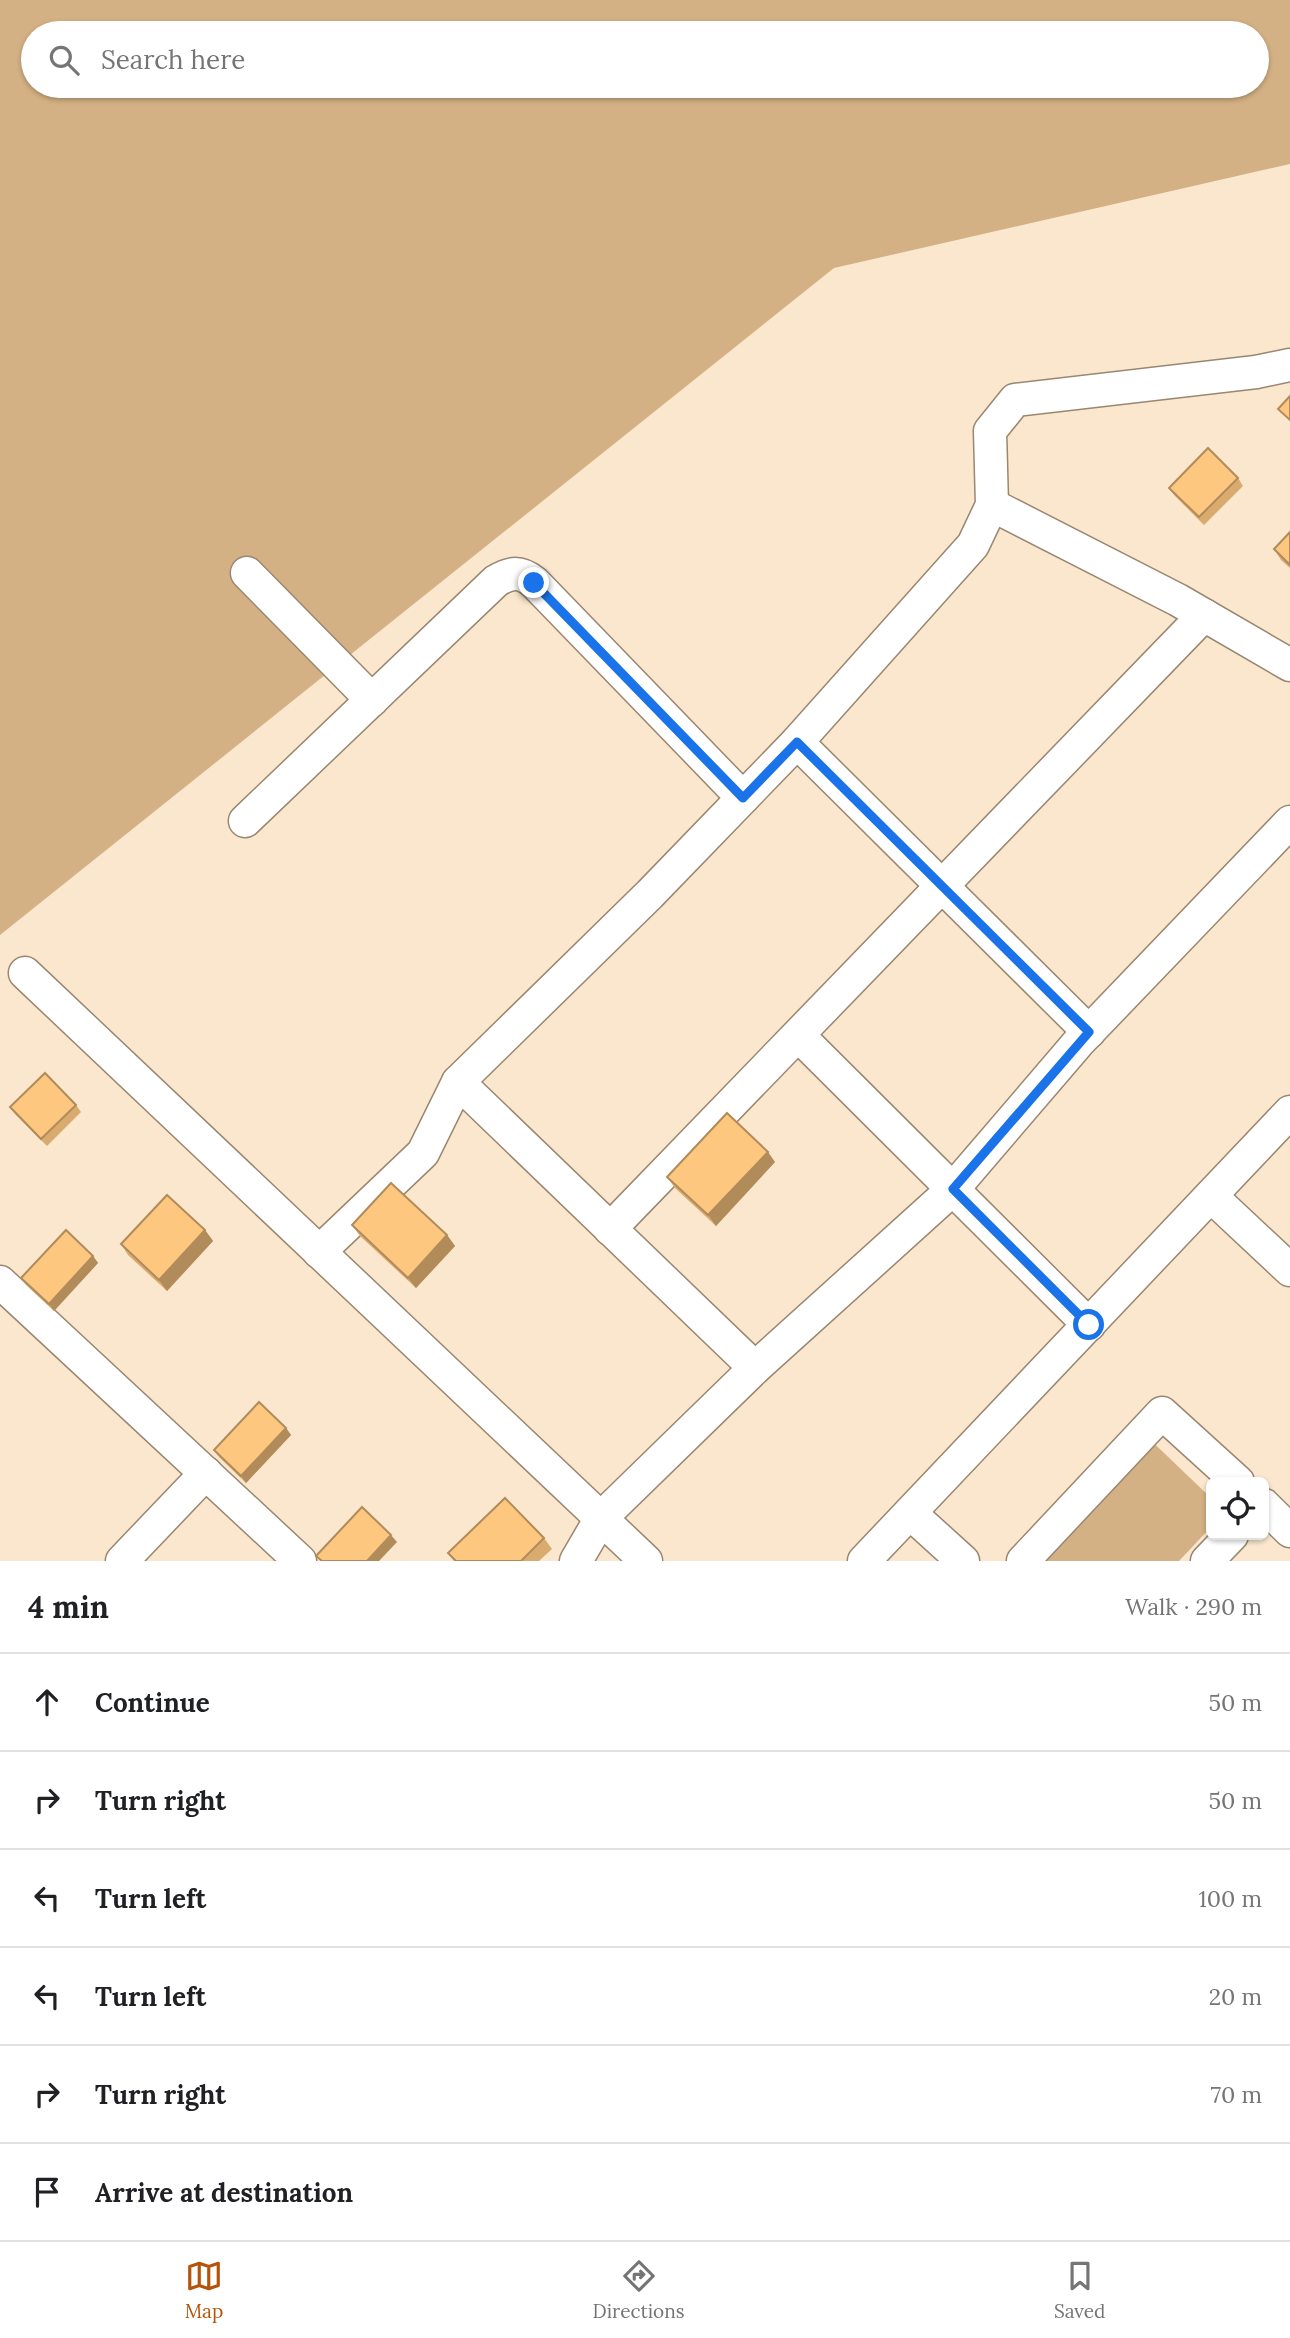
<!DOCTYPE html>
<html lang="en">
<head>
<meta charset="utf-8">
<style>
  :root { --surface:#fff; --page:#f2f2f2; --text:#202124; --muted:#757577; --line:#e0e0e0; --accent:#b45309 }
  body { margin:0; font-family:Lora,serif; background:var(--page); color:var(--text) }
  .controls { position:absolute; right:21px; bottom:21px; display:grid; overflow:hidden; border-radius:10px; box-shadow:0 2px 5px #0004 }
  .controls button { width:63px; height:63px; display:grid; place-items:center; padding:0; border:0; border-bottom:2px solid var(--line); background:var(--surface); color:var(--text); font:35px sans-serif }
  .stop { position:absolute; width:21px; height:21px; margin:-16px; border:5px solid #1a73e8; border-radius:50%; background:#fff }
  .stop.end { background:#1a73e8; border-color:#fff; box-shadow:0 2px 7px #0008 }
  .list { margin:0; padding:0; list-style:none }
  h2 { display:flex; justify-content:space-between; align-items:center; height:91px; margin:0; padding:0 28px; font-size:30px }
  h2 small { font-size:23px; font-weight:400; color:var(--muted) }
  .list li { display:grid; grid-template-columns:46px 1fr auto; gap:21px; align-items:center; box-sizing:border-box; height:98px; padding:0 28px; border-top:2px solid var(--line) }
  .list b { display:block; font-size:26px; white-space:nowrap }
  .list em { font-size:23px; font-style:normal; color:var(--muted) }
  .icon { flex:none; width:38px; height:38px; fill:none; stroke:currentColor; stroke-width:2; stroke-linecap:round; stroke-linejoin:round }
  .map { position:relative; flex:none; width:1290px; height:1561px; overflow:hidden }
  .search { position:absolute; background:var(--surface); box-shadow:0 2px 5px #0004; left:21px; right:21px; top:21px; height:77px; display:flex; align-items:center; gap:18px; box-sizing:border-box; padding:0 24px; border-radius:38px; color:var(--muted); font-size:26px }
  .sheet { height:679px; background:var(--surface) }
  nav { display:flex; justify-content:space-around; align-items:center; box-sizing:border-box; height:98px; border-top:2px solid var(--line); background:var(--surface); font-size:19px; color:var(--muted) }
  nav a { display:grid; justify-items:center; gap:4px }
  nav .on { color:var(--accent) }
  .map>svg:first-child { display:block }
</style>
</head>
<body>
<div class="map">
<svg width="1290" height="1561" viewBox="0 0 1290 1561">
  <rect width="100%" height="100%" fill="#fae7ce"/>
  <g fill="#d4b184" fill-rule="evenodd">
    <path d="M0,0H1290V164L834,268L0,935ZM33,33H1257V86H33Z"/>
    <path d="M1140,1430L1211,1498V1527L1179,1561H1020Z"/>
  </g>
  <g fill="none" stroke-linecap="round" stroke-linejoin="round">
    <g stroke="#998771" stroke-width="35">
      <g id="minor">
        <path d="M992,505L1178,600L1290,665"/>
        <path d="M247,573L372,700"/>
        <path d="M797,742L1089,1032"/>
        <path d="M245,821L496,581C511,572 520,571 534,582L743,798"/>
        <path d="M25,973L646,1561"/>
        <path d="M799,1036L1089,1325"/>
        <path d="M458,1082L755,1368"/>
        <path d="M1211,1196L1290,1270"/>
        <path d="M610,1229L1204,615"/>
        <path d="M319,1252L423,1153L458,1082L650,894L797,742L973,545L992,505L990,431L1015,400L1256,372L1290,365"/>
        <path d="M0,1282L300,1561"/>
        <path d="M1264,1505L1290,1531"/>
        <path d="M910,1513L963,1561"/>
        <path d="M122,1561L206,1473"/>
        <path d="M576,1561L601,1518L755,1368L953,1189L1078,1043L1290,822"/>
        <path d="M864,1561L1290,1112"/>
        <path d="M1023,1561L1162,1413L1238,1482"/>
        <path d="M1207,1561L1232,1535"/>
      </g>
    </g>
    <use href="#minor" stroke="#fff" stroke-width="32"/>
  </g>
  <g fill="#daab6e">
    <path d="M1238,478L1243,486L1204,525L1174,495L1169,488Z"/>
    <path d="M1290,532V568L1281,560L1274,549Z"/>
    <path d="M76,1105L81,1112L47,1146L15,1114L10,1107Z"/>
    <path d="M775,1162L716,1226L675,1188L667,1177Z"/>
    <path d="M352,1225L447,1235L455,1246L416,1288L360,1236Z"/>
    <path d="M205,1230L213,1241L167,1291L128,1255L121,1244Z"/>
    <path d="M93,1256L98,1263L54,1311L26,1285L21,1278Z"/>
    <path d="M286,1428L291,1435L246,1483L219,1457L214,1450Z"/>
    <path d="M544,1538L552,1549L539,1561H454L448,1553Z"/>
  </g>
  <g fill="#b18b5a">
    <path d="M768,1152L775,1162L716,1226L708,1215Z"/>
    <path d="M205,1230L213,1241L167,1291L159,1280Z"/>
    <path d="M447,1235L455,1246L416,1288L408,1278Z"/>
    <path d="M93,1256L98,1263L54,1311L49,1304Z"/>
    <path d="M286,1428L291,1435L246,1483L241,1476Z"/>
    <path d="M391,1535L397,1542L379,1561H367Z"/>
  </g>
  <g fill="#fdc780" stroke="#b18b5a" stroke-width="2">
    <path d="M1290,396V420L1278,409Z"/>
    <path d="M1208,448L1238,478L1199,517L1169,488Z"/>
    <path d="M1290,532V565L1274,549Z"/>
    <path d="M45,1073L76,1105L41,1139L10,1107Z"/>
    <path d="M727,1113L768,1152L708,1215L667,1177Z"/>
    <path d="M391,1183L447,1235L408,1278L352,1225Z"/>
    <path d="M167,1195L205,1230L159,1280L121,1244Z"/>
    <path d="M66,1230L93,1256L49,1304L21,1278Z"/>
    <path d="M259,1402L286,1428L241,1476L214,1450Z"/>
    <path d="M505,1498L544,1538L521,1561H456L448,1553Z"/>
    <path d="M362,1507L391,1535L367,1561H322L316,1556Z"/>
  </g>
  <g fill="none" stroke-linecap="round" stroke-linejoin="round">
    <path stroke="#1a73e8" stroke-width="9" d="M534,583L743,798L797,742L1089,1032L953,1189L1089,1325"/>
  </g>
</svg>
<div class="controls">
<button><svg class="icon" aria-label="locate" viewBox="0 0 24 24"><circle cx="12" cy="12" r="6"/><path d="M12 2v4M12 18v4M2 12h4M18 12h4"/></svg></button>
</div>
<div class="stop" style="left:1089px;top:1325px"></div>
<div class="stop end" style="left:534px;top:583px"></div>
<div class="search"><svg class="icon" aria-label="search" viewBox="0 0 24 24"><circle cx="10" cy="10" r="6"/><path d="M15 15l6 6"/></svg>Search here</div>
</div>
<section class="sheet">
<h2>4 min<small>Walk · 290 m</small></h2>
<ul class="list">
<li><svg class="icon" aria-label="ahead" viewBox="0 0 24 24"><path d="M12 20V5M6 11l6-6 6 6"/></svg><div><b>Continue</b></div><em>50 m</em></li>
<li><svg class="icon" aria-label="right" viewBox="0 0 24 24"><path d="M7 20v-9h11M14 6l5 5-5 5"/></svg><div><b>Turn right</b></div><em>50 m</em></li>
<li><svg class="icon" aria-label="left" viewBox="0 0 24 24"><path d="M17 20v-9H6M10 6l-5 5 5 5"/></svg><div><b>Turn left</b></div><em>100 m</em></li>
<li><svg class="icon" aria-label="left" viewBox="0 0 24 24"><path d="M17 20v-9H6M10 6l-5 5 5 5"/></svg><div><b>Turn left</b></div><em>20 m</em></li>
<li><svg class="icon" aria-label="right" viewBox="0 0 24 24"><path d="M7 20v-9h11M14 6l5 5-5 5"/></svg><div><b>Turn right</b></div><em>70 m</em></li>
<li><svg class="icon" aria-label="arrive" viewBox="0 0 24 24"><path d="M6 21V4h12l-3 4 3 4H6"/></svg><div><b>Arrive at destination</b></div></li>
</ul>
</section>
<nav>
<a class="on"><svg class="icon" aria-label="map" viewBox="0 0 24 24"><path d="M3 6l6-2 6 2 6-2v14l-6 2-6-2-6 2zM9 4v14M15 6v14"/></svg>Map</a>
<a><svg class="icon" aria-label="directions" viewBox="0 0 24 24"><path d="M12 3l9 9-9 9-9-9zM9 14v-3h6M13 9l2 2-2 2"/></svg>Directions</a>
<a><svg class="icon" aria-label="saved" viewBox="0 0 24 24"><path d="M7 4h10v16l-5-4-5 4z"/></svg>Saved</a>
</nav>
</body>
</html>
